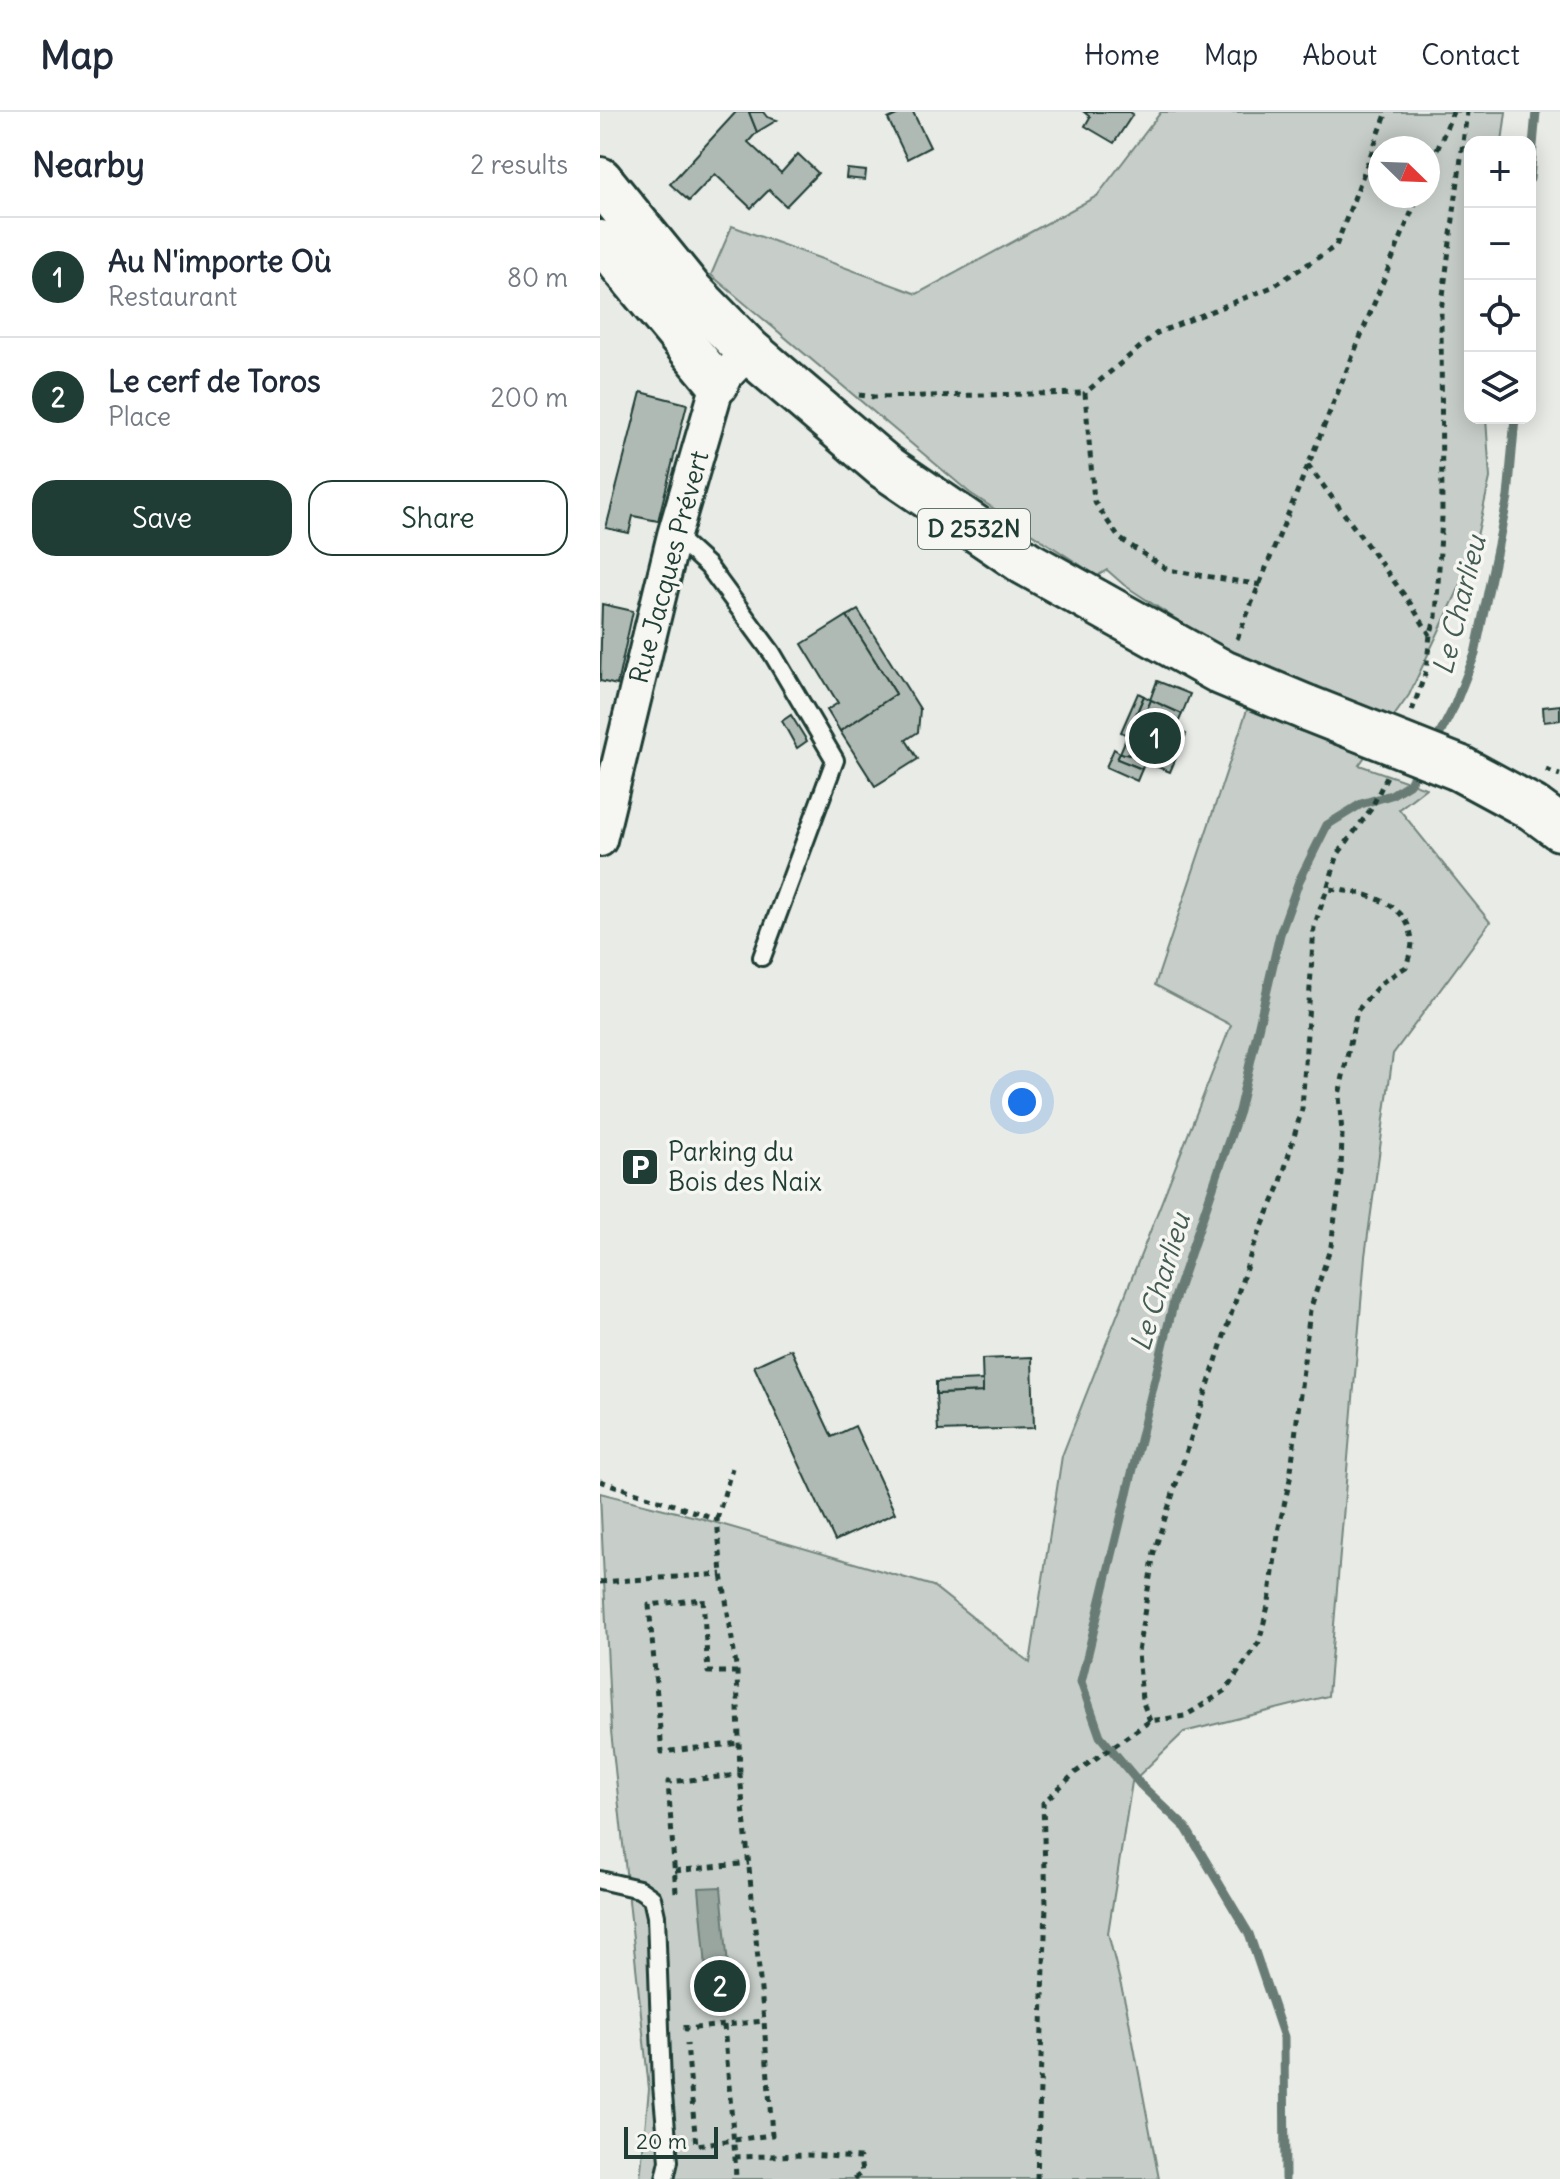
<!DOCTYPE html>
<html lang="en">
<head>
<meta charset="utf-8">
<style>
  :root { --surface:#fff; --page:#f2f2f3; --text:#1f2937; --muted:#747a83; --line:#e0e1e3; --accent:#1f3d34 }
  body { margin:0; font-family:Delius,sans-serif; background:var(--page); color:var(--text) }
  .controls { position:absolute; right:24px; top:24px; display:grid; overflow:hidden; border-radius:16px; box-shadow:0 4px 20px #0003 }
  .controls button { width:72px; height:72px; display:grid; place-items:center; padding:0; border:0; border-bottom:2px solid var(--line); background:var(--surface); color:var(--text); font:40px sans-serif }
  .compass { position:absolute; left:768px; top:24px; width:72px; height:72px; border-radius:50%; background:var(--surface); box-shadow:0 4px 20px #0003; rotate:113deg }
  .scale { position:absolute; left:24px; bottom:20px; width:94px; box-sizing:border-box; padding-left:8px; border:4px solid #1f3d34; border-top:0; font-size:22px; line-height:28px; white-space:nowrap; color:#1f3d34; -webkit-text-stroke:6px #f6f6f2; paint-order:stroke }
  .you { position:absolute; left:422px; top:990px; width:28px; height:28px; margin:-20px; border:6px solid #fff; border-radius:50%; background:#1a73e8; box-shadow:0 0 0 12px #1a73e833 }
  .badge { display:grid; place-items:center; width:52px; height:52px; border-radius:50%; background:var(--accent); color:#fff; font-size:26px; font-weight:700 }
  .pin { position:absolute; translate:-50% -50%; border:4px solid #fff; box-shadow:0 2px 8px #0006 }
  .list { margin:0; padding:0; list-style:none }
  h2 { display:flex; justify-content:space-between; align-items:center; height:104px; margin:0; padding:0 32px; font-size:34px }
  h2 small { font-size:26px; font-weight:400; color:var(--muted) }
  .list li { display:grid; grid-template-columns:52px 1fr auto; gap:24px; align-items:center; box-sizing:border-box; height:120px; padding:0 32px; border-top:2px solid var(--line) }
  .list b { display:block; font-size:30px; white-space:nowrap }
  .list p { margin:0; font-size:26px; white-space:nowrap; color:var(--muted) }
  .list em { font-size:26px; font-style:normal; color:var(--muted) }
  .actions { display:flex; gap:16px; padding:24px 32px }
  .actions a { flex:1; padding:18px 0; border:2px solid var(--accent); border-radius:24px; text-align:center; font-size:28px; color:var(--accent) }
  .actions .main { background:var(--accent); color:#fff }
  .icon { flex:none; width:44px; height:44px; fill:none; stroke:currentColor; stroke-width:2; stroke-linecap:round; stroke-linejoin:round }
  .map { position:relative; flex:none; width:960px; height:2067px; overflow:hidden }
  header { display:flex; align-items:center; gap:48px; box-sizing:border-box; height:112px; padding:0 40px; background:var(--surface); border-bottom:2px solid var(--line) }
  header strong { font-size:38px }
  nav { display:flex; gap:44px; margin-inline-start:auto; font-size:28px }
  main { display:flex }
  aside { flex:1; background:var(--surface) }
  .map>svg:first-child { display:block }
</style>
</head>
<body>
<header>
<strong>Map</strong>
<nav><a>Home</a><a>Map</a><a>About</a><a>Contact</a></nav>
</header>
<main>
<aside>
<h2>Nearby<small>2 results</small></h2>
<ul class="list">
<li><span class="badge">1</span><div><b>Au N'importe Où</b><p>Restaurant</p></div><em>80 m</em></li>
<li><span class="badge">2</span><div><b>Le cerf de Toros</b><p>Place</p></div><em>200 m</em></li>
</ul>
<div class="actions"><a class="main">Save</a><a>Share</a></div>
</aside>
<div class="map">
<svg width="960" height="2067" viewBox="0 0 960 2067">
  <rect width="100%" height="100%" fill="#e9ebe7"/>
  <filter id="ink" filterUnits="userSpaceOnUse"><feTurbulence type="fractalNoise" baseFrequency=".0125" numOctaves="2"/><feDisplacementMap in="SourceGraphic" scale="16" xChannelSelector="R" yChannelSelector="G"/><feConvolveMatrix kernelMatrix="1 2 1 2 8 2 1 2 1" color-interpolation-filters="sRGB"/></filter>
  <g filter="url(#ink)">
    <path fill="#c7cec9" stroke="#73867e" stroke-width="2" fill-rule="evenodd" d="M561,0H906L902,30H870V306H886L890,366L871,451L809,583L759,653L826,676L799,697L890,810L793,942L765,1144L728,1584L584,1620L532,1670L508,1821L527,1898L559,2067H40L49,1977L11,1619L0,1381L100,1406L333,1474L430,1551L462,1344L631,913L555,873L659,562L524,473L507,458L497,464L370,381L111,163L132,114L317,182L497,84ZM780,36H828V84H780Z"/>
    <path fill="#99a6a0" stroke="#687c75" stroke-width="2" d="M121,1775L129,1866L107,1867L99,1776Z"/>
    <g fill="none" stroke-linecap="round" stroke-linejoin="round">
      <g stroke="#687c75" stroke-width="9">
        <path d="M930,67L936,0"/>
        <path d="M833,635L854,595L875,542L908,385L915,306"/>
        <path d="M685,2067L684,1925L649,1822L586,1716L541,1673L500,1624L481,1570L574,1189L639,999L680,822L699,769L727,713L761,692L791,683L809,672L820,654"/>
      </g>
    </g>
    <g fill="#b0bab5" stroke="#1f3d34" stroke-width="2">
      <path d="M136,0H149L157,20L148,30L181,61L198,42L218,61L186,94L169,78L151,96L115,62L89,89L70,72Z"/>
      <path d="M149,0H163L167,5L177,8L157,20Z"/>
      <path d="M303,0H313L330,35L307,47L288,7Z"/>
      <path d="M530,0L533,2L514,31L485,14L490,5L484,0Z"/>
      <path d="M247,57L266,59L265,68L246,66Z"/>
      <path d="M41,280L87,292L58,409L33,404L29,421L6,416Z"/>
      <path d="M2,492L33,499L17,573L0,569Z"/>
      <path d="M258,498L320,597L318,620L306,628L318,647L275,674L240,619L296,582L247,504Z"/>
      <path d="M247,504L296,582L240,619L227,598L238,591L202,532Z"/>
      <path d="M557,569L590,582L582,602L550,588Z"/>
      <path d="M538,581L544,584L527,623L521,620Z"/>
      <path d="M544,584L551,588L529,643L520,641Z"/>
      <path d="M551,588L582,602L575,618L586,622L570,660L545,650L542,657L517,647L520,641L529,643Z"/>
      <path d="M960,593V608L944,610L943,595Z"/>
      <path d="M191,603L207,629L197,636L182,609Z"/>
      <path d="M514,637L520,641L517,647L542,657L537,669L506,655Z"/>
      <path d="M191,1237L232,1325L255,1314L295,1401L235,1429L154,1254Z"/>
      <path d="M432,1245L434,1316L338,1319L336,1282L383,1280L382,1247Z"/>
      <path d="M383,1268V1280L336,1282V1270Z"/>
    </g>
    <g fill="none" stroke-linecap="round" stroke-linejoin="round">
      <g stroke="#1f3d34" stroke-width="22">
        <g id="service">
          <path d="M74,423L108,454L172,541L235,648L162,845"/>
          <path d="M0,1768L39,1777L52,1786L56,1804L62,1973L69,2049L65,2067"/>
        </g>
      </g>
      <g stroke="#1f3d34" stroke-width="38">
        <path id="minor" d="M0,728L74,423L118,272L149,239"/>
      </g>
      <g stroke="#1f3d34" stroke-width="46">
        <path id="tertiary" d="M0,129L118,272"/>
      </g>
      <g stroke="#1f3d34" stroke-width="50">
        <g id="primary">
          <path d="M0,68L91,180L149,239L284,354L426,451L623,561L707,596"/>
          <path d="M859,656L933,696L960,716"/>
        </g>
      </g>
      <g stroke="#1f3d34" stroke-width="5" stroke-dasharray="6 6" stroke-linecap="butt">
        <path d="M828,60L853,0"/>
        <path d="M259,283L274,285L485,281"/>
        <path d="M708,353L810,491L830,523"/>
        <path d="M661,473L568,458L519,426L494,389L485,281L557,221L672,175L736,134L787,0"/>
        <path d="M637,527L818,84"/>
        <path d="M812,599L826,559L830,523L836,505L842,405L841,199L867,0"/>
        <path d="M946,658L960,663"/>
        <path d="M0,1369L117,1407L122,1462L137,1560L140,1663"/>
        <path d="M117,1407L132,1356"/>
        <path d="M0,1470L122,1462"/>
        <path d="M137,1560H108L103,1487L49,1493L62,1640L140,1631"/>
        <path d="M550,1609L542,1588L538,1540L554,1440L652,1138L680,1073L702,997L714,815L727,777"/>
        <path d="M75,1759L149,1751"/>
        <path d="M76,1780L68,1670L140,1663L164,1909L172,2023L96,2033L87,1932"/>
        <path d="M86,1913V1917L164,1909"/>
        <path d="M124,1913L135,2045L207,2043L260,2046L262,2061L254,2067"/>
        <path d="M135,2045L136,2067"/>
        <path d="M437,2067L446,1793L443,1691L476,1660L550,1609L585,1604L625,1579L659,1530L669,1490L679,1415L690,1367L710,1198L731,1134L741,1061L742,1021L739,983L757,899L781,871L806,855C808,847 812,838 812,830C810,788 760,779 727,777L738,742L771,697L787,664"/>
      </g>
      <use href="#service" stroke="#f6f6f2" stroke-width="16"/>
      <use href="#minor" stroke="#f6f6f2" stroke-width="32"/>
      <use href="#tertiary" stroke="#f6f6f2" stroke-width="40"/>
      <use href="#primary" stroke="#f6f6f2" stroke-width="44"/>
      <g stroke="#1f3d34" stroke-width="50" stroke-linecap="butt">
        <path id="primary-bridge" d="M707,596L859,656"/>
      </g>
      <use href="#primary-bridge" stroke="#f6f6f2" stroke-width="44"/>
    </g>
  </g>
  <defs>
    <g id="parking-square" transform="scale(2)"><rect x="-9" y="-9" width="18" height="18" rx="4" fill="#1f3d34" stroke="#f6f6f2"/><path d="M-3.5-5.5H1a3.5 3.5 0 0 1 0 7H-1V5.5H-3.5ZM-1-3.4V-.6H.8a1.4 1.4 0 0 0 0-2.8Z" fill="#fff"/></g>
  </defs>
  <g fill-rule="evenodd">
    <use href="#parking-square" x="40" y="1055"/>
  </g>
  <g text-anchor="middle" stroke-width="7" stroke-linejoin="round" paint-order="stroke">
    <rect fill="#f6f6f2" stroke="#60746d" stroke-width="2" x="318" y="397" width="112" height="40" rx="6"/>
    <g font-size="24" font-weight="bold" fill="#1f3d34">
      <text x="374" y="425">D 2532N</text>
    </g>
    <g font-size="26" fill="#1f3d34" stroke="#f6f6f2">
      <text transform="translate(69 455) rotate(-75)" y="9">Rue Jacques Prévert</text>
    </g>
    <g font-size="26" fill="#1f3d34" stroke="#f6f6f2" text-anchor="start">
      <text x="68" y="1049">Parking du<tspan x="68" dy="30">Bois des Naix</tspan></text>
    </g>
    <g font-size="28" font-style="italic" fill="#445c54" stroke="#f6f6f2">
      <text transform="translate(859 493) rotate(-76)" y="10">Le Charlieu</text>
      <text transform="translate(560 1170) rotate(-73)" y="10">Le Charlieu</text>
    </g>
  </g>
</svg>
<div class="controls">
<button>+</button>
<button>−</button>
<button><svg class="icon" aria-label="locate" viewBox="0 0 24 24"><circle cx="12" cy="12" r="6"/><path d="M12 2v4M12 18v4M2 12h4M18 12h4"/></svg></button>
<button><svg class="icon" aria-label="layers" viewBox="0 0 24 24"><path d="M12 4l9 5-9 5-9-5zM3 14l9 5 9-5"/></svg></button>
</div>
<svg class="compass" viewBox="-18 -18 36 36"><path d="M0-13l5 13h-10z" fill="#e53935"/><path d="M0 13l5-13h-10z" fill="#747a83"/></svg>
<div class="scale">20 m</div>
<div class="you"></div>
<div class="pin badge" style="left:555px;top:626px">1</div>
<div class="pin badge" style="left:120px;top:1874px">2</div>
</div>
</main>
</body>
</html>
